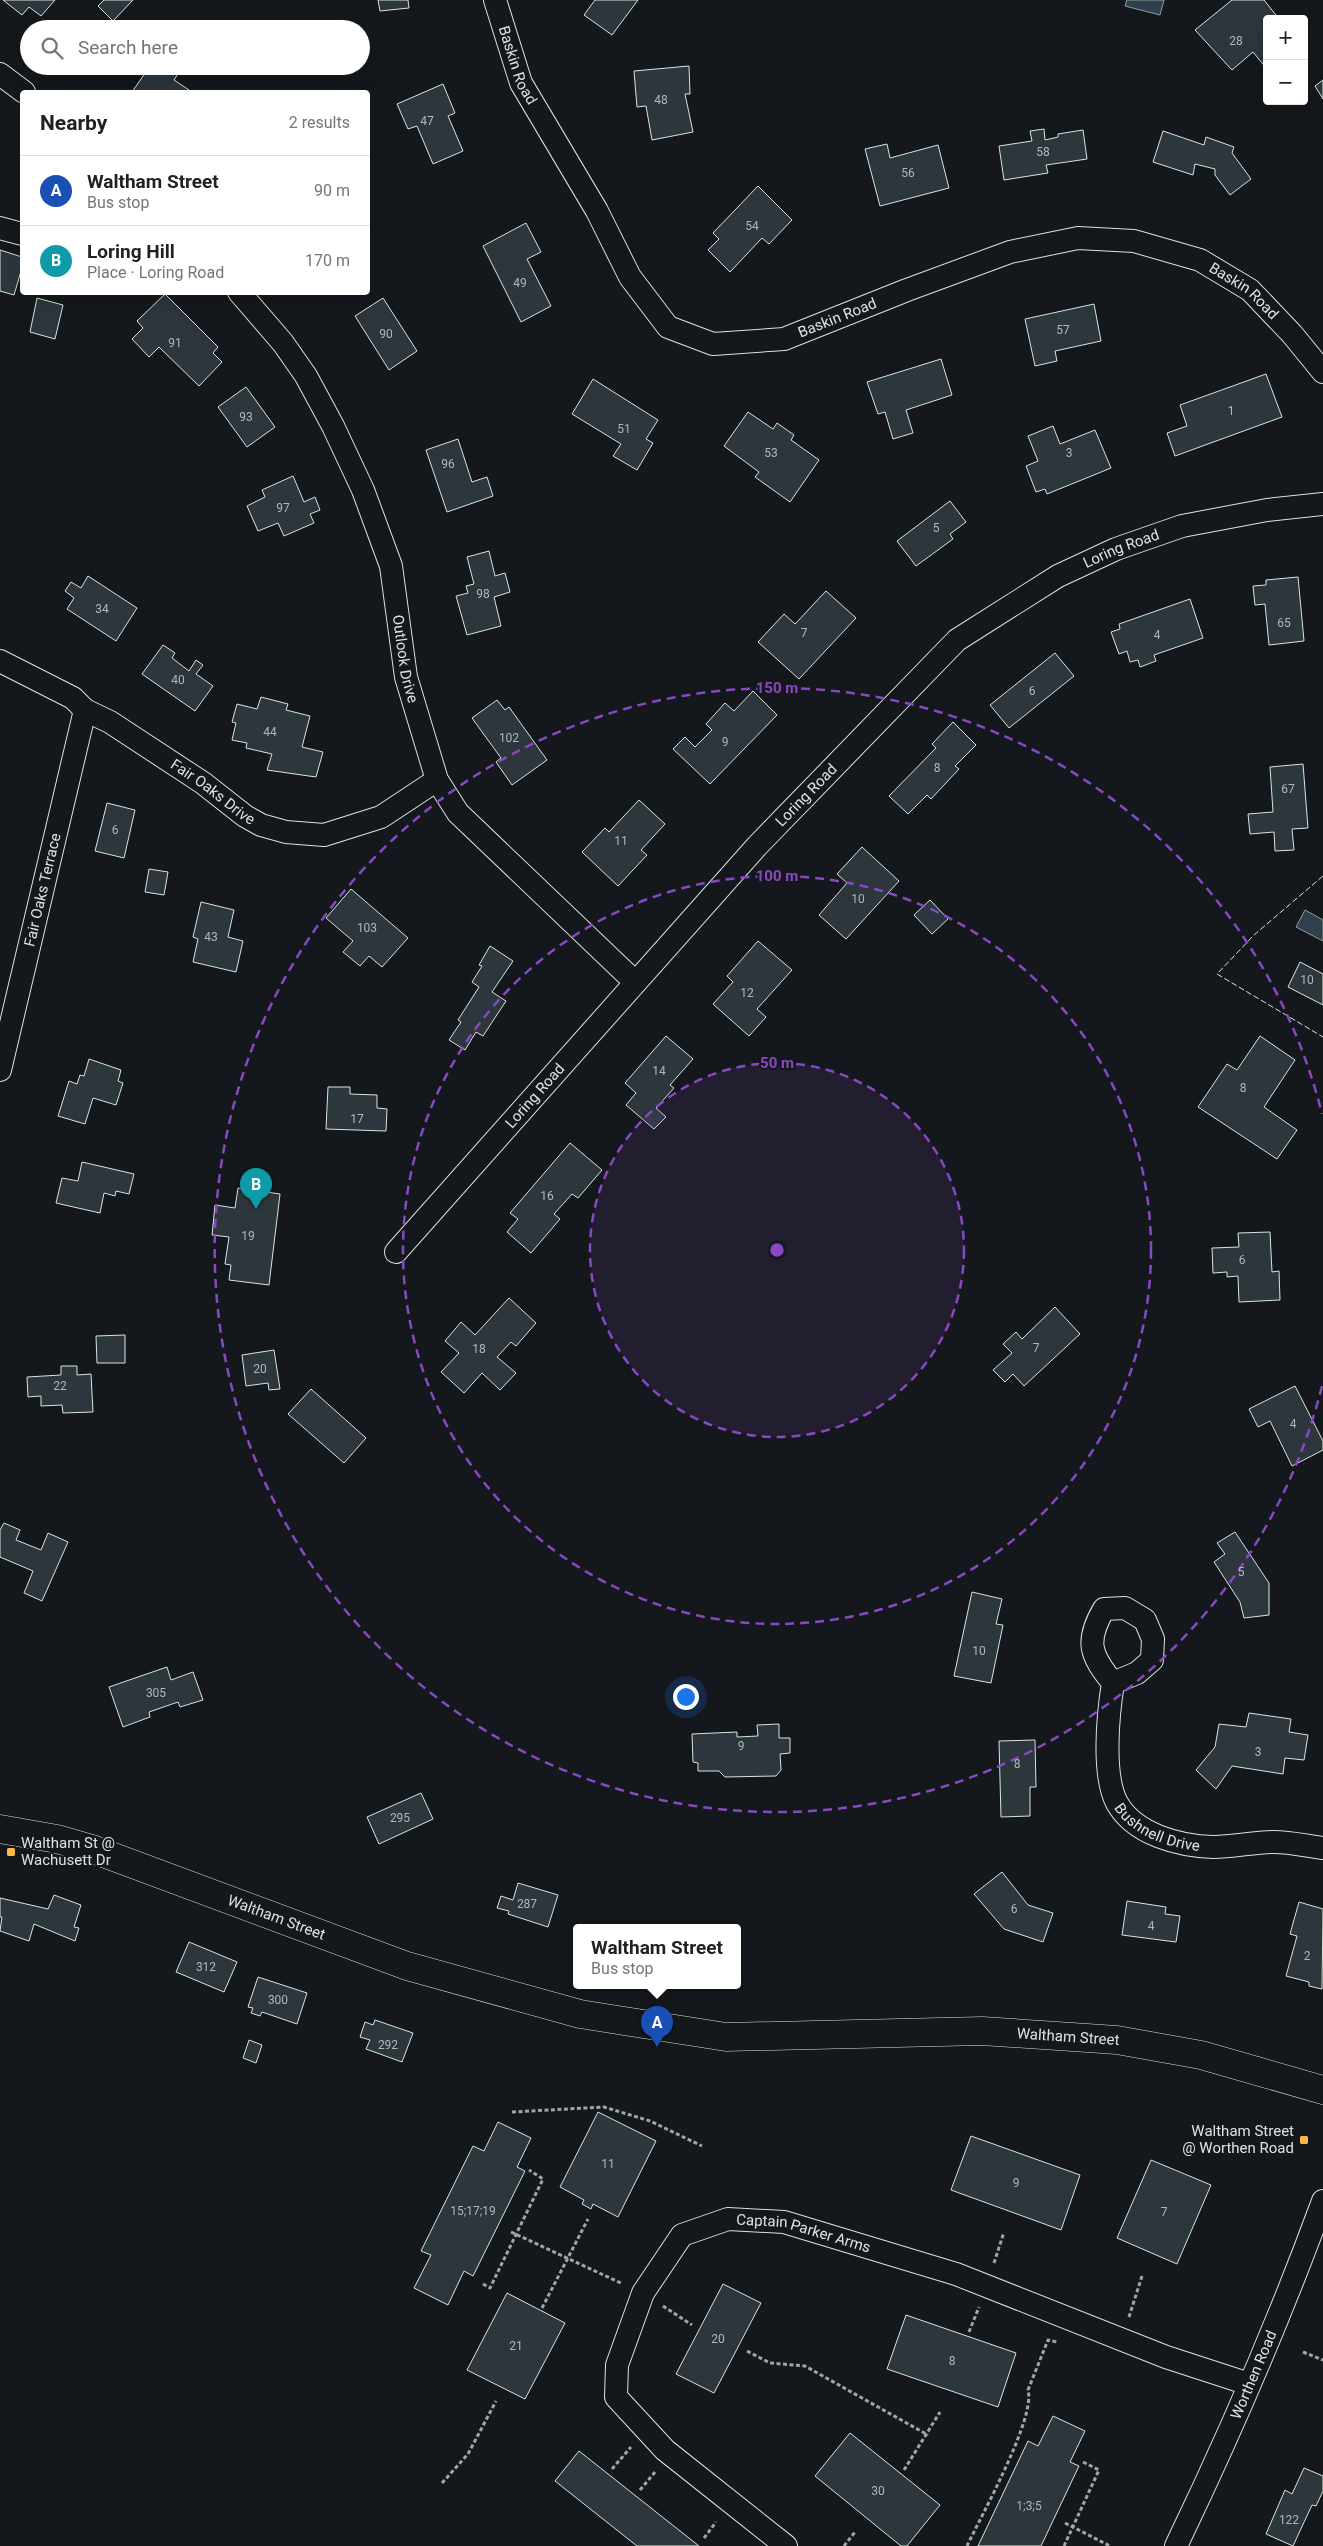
<!DOCTYPE html>
<html lang="en">
<head>
<meta charset="utf-8">
<style>
  :root { --surface:#fff; --page:#f2f2f2; --text:#202124; --muted:#757577; --line:#e0e0e0; --accent:#0b8043 }
  body { margin:0; font-family:Roboto,sans-serif; background:var(--page); color:var(--text) }
  .controls { position:absolute; right:15px; top:15px; display:grid; overflow:hidden; border-radius:5px; box-shadow:0 5px 20px #0002 }
  .controls button { width:45px; height:45px; display:grid; place-items:center; padding:0; border:0; border-bottom:1px solid var(--line); background:var(--surface); color:var(--text); font:25px sans-serif }
  .you { position:absolute; left:685px; top:1696px; width:18px; height:18px; margin:-12px; border:4px solid #fff; border-radius:50%; background:#1a73e8; box-shadow:0 0 0 8px #1a73e833 }
  .badge { display:grid; place-items:center; width:32px; height:32px; border-radius:50%; background:var(--accent); color:#fff; font-size:16px; font-weight:700 }
  .pin { position:absolute; translate:-50% -41px; filter:drop-shadow(0 1px 2px #0008) }
  .pin::after { content:''; position:absolute; top:26px; width:18px; height:15px; background:inherit; clip-path:polygon(0 0,100% 0,50% 100%) }
  .popup { position:absolute; left:573px; top:1924px; width:168px; height:65px; box-sizing:border-box; display:grid; place-content:center; border-radius:5px; background:var(--surface); filter:drop-shadow(0 1px 4px #0005); font-size:16px; white-space:nowrap; color:var(--muted) }
  .popup b { font-size:19px; color:var(--text) }
  .popup::after { content:''; position:absolute; left:50%; top:100%; margin-left:-10px; border:10px solid transparent; border-top-color:var(--surface) }
  .list { margin:0; padding:0; list-style:none }
  h2 { display:flex; justify-content:space-between; align-items:center; height:65px; margin:0; padding:0 20px; font-size:21px }
  h2 small { font-size:16px; font-weight:400; color:var(--muted) }
  .list li { display:grid; grid-template-columns:32px 1fr auto; gap:15px; align-items:center; box-sizing:border-box; height:70px; padding:0 20px; border-top:1px solid var(--line) }
  .list b { display:block; font-size:19px; white-space:nowrap }
  .list p { margin:0; font-size:16px; white-space:nowrap; color:var(--muted) }
  .list em { font-size:16px; font-style:normal; color:var(--muted) }
  .icon { flex:none; width:28px; height:28px; fill:none; stroke:currentColor; stroke-width:2; stroke-linecap:round; stroke-linejoin:round }
  .map { position:relative; flex:none; width:1323px; height:2546px; overflow:hidden }
  .search { position:absolute; background:var(--surface); box-shadow:0 5px 20px #0002; left:20px; top:20px; width:350px; height:55px; display:flex; align-items:center; gap:12px; box-sizing:border-box; padding:0 18px; border-radius:28px; color:var(--muted); font-size:19px }
  .panel { position:absolute; background:var(--surface); box-shadow:0 5px 20px #0002; left:20px; top:90px; width:350px; height:205px; border-radius:5px }
  .map>svg:first-child { display:block }
</style>
</head>
<body>
<div class="map">
<svg width="1323" height="2546" viewBox="0 0 1323 2546">
  <rect width="100%" height="100%" fill="#14181c"/>
  <g fill="#2f3f4d" stroke="#939e99">
    <path d="M1127,0H1164L1160,15L1125,6Z"/>
    <path d="M1305,910L1323,920V941L1296,927Z"/>
  </g>
  <g fill="#2c363c" stroke="#d8e6dc">
    <path d="M3,0H55L41,16L29,7L22,15Z"/>
    <path d="M104,0H133L113,21L98,6Z"/>
    <path d="M378,0H408L409,8L380,11Z"/>
    <path d="M595,0H638L612,35L584,15Z"/>
    <path d="M1232,0H1264L1279,19H1267V69L1253,52L1232,70L1195,30Z"/>
    <path d="M150,66H183L174,80L192,92H132Z"/>
    <path d="M689,66L690,94H685L693,132L652,140L646,106L637,107L634,71Z"/>
    <path d="M1323,80V99L1315,86Z"/>
    <path d="M443,84L455,113L448,116L463,151L433,164L417,126L408,129L397,104Z"/>
    <path d="M1044,129L1045,140L1058,137V134L1083,130L1087,159L1046,165L1048,173L1004,180L999,146L1032,141L1030,131Z"/>
    <path d="M1163,131L1204,145L1206,137L1234,147L1232,153L1251,179L1230,195L1215,175V169L1195,164L1193,175L1153,162Z"/>
    <path d="M887,144L890,158L938,145L949,188L880,206L865,149Z"/>
    <path d="M758,186L792,220L769,244L762,238L730,272L708,250L719,239L713,233Z"/>
    <path d="M526,223L541,252L527,259L551,306L521,322L483,246Z"/>
    <path d="M0,250L22,257V268L14,295L0,291Z"/>
    <path d="M165,294L218,347L213,353L222,362L199,386L159,347L149,357L132,339L143,328L137,321Z"/>
    <path d="M37,298L63,305L55,339L30,332Z"/>
    <path d="M383,298L417,351L389,370L355,316Z"/>
    <path d="M1094,304L1101,341L1055,351L1057,361L1035,366L1025,319Z"/>
    <path d="M941,359L952,395L906,410L913,433L893,439L885,412L878,414L867,382Z"/>
    <path d="M1266,374L1282,417L1175,456L1167,433L1187,426L1180,405Z"/>
    <path d="M593,379L658,420L646,439L653,443L637,470L613,456L621,444L572,414Z"/>
    <path d="M246,387L275,427L247,447L218,407Z"/>
    <path d="M748,412L773,429L777,423L794,435L791,440L819,460L790,502L755,477L759,472L724,446Z"/>
    <path d="M1053,426L1060,444L1095,430L1111,468L1047,494L1045,489L1036,492L1026,466L1038,461L1028,436Z"/>
    <path d="M458,439L472,482L487,477L493,496L447,512L426,450Z"/>
    <path d="M293,476L304,502L315,497L320,510L310,514L314,523L284,536L278,523L258,531L247,506L265,497L262,490Z"/>
    <path d="M950,501L966,522L950,534L953,539L916,566L897,541Z"/>
    <path d="M489,551L495,576L505,573L510,592L494,597L501,626L467,635L456,596L468,593L466,586L474,584L467,557Z"/>
    <path d="M88,576L137,608L116,641L67,609L74,598L65,591L71,582L81,588Z"/>
    <path d="M1298,577L1304,641L1269,645L1265,604L1255,605L1253,586L1266,585V580Z"/>
    <path d="M826,591L856,618L799,679L758,642L784,614L795,624Z"/>
    <path d="M1190,599L1203,638L1154,655L1156,661L1140,667L1138,660L1130,662L1127,651L1119,654L1111,632L1120,629L1119,624Z"/>
    <path d="M163,645L175,653L172,658L189,671L196,660L203,665L196,674L213,686L195,711L142,674Z"/>
    <path d="M1055,653L1074,676L1009,728L990,705Z"/>
    <path d="M753,691L777,715L710,784L673,749L685,737L695,747L712,730L706,724L725,703L734,711Z"/>
    <path d="M261,697L288,704L286,710L310,716L302,747L323,752L316,777L267,770L272,754L246,748L247,743L232,740L236,723L232,722L237,704L257,709Z"/>
    <path d="M497,700L505,710L509,707L547,760L512,785L496,762L501,758L472,718Z"/>
    <path d="M953,722L976,745L955,766L959,769L931,799L927,795L908,814L889,796L936,748L932,744Z"/>
    <path d="M1303,764L1308,828L1292,829L1294,850L1275,851L1274,832L1250,834L1248,814L1273,812L1270,767Z"/>
    <path d="M639,800L665,824L641,850L647,855L618,886L582,852L605,828L609,832Z"/>
    <path d="M107,803L135,810L124,858L95,851Z"/>
    <path d="M862,847L899,881L846,939L819,915L847,883L837,874Z"/>
    <path d="M149,869L168,872L164,895L145,892Z"/>
    <path d="M351,889L408,938L382,967L369,956L360,966L343,952L353,941L326,918Z"/>
    <path d="M930,900L948,919L932,934L914,915Z"/>
    <path d="M201,902L234,910L228,937L243,941L236,972L193,962L198,939L193,937Z"/>
    <path d="M758,941L792,970L757,1009L766,1017L749,1036L713,1004L733,982L727,976Z"/>
    <path d="M490,946L513,961L492,992L506,1001L483,1036L476,1032L465,1050L449,1040L461,1022L458,1020L479,987L472,982L482,966L479,965Z"/>
    <path d="M1300,962L1323,974V1005L1288,987Z"/>
    <path d="M666,1036L693,1059L670,1085L674,1088L656,1108L666,1117L654,1129L626,1105L636,1093L625,1083Z"/>
    <path d="M1260,1036L1295,1060L1264,1107L1297,1130L1277,1159L1198,1107L1227,1064L1237,1070Z"/>
    <path d="M89,1059L121,1070L118,1081L123,1083L116,1105L93,1098L85,1124L58,1116L69,1081L77,1084L80,1075L84,1076Z"/>
    <path d="M328,1087H350V1094L377,1095V1108L387,1109L386,1131L326,1129Z"/>
    <path d="M570,1143L602,1170L578,1198L572,1194L554,1214L560,1219L531,1253L507,1232L518,1219L510,1213Z"/>
    <path d="M82,1162L134,1174L129,1194L116,1191L115,1196L104,1193L100,1213L56,1203L62,1178L78,1181Z"/>
    <path d="M238,1188L280,1194L269,1285L229,1280L231,1265L225,1264L229,1237L212,1235L215,1205L235,1208Z"/>
    <path d="M1270,1232L1272,1272L1279,1271L1280,1300L1239,1302L1238,1276L1227,1277V1272L1213,1273L1212,1248L1239,1247L1238,1233Z"/>
    <path d="M509,1298L536,1323L516,1346L511,1342L497,1357L516,1373L500,1390L482,1373L464,1393L441,1372L459,1353L445,1341L461,1322L475,1335Z"/>
    <path d="M1055,1307L1080,1334L1024,1386L1013,1374L1005,1382L993,1370L1012,1353L1003,1344L1016,1332L1022,1339Z"/>
    <path d="M125,1335V1363H97L96,1336Z"/>
    <path d="M274,1350L280,1389L269,1390L268,1383L246,1386L242,1355Z"/>
    <path d="M61,1366H77V1375L91,1374L93,1412L63,1413L62,1405L41,1406V1396L28,1397L27,1377L61,1375Z"/>
    <path d="M1295,1386L1323,1441V1450L1292,1466L1270,1421L1258,1427L1249,1409Z"/>
    <path d="M311,1389L366,1438L344,1463L288,1414Z"/>
    <path d="M4,1523L20,1530L16,1540L41,1550L48,1533L68,1542L42,1601L24,1593L33,1571L0,1557V1530Z"/>
    <path d="M1235,1532L1269,1583V1615L1244,1618L1240,1602L1214,1562L1225,1554L1217,1543Z"/>
    <path d="M972,1592L1002,1599L996,1624L1003,1625L991,1683L954,1676Z"/>
    <path d="M167,1667L171,1680L193,1672L203,1700L180,1707L178,1702L149,1712L150,1717L123,1727L109,1687Z"/>
    <path d="M1249,1713L1291,1719L1289,1732L1308,1735L1304,1760L1285,1758L1283,1774L1232,1766L1216,1789L1196,1770L1215,1747L1219,1724L1246,1727Z"/>
    <path d="M779,1724V1738H790V1753L780,1754L781,1770L776,1776L725,1777L719,1771H698V1763L693,1762L692,1734L737,1732V1737L758,1736L757,1725Z"/>
    <path d="M1035,1740L1036,1787H1030V1816L1001,1817L999,1741Z"/>
    <path d="M421,1793L433,1819L379,1844L367,1817Z"/>
    <path d="M1002,1872L1028,1905L1053,1913L1043,1942L1004,1929L974,1894Z"/>
    <path d="M518,1883L558,1895L548,1927L508,1914L509,1911L497,1908L501,1896L513,1900Z"/>
    <path d="M54,1895L81,1905L74,1927L79,1928L75,1941L34,1924L29,1941L0,1931L2,1917H0V1898L48,1909Z"/>
    <path d="M1127,1901L1166,1907L1165,1914L1180,1916L1176,1942L1122,1935Z"/>
    <path d="M1299,1902L1323,1909L1322,1989L1309,1986V1982L1286,1976L1297,1936L1290,1934Z"/>
    <path d="M189,1942L237,1962L224,1992L176,1972Z"/>
    <path d="M258,1977L307,1993L297,2024L262,2012L260,2016L251,2013L253,2008L248,2007Z"/>
    <path d="M375,2020L413,2033L402,2062L366,2049L370,2040L360,2037L365,2022L373,2025Z"/>
    <path d="M249,2040L262,2045L256,2063L243,2058Z"/>
    <path d="M598,2112L656,2141L618,2217L593,2204L591,2209L582,2204L584,2200L560,2187Z"/>
    <path d="M498,2122L531,2138L517,2167L525,2171L473,2276L464,2271L448,2305L414,2288L431,2255L421,2251L473,2146L484,2151Z"/>
    <path d="M971,2136L1080,2175L1061,2230L951,2190Z"/>
    <path d="M1151,2160L1211,2185L1177,2264L1117,2238Z"/>
    <path d="M723,2284L761,2303L714,2393L676,2374Z"/>
    <path d="M507,2293L565,2323L525,2399L467,2370Z"/>
    <path d="M906,2315L1016,2353L998,2407L887,2369Z"/>
    <path d="M1053,2416L1085,2431L1070,2462L1079,2466L1041,2546H978L1028,2441L1038,2446Z"/>
    <path d="M850,2433L940,2505L907,2546H901L815,2476Z"/>
    <path d="M579,2451L699,2546H637L555,2481Z"/>
    <path d="M1304,2468L1323,2476V2491L1316,2506L1312,2505L1293,2546L1266,2534L1285,2490L1292,2494Z"/>
  </g>
  <g fill="none" stroke-linecap="round" stroke-linejoin="round">
    <g stroke="#d8e6dc" stroke-width="24">
      <g id="street">
        <path id="s1" d="M495,0L521,83L597,211L630,277L668,327L713,344L784,339L907,290L1010,252L1078,238L1134,241L1200,260L1250,290L1292,334L1323,372"/>
        <path d="M0,74L24,92"/>
        <path d="M0,228L22,234"/>
        <path id="s2" d="M239,292L283,343L306,376L333,426L363,490L391,566L406,677L437,780L458,813L635,982"/>
        <path id="s3" d="M0,661L73,698L85,710L110,722L203,783L245,816L261,825L286,832L324,835L381,817L437,780"/>
        <path id="s4" d="M0,1070L85,710"/>
        <path id="s5" d="M396,1252L757,846L957,640L1058,576L1116,549L1182,526L1267,510L1323,504"/>
        <path id="s6" d="M1113,1683C1090,1655 1085,1641 1104,1609L1125,1608L1145,1620L1153,1639L1152,1660L1137,1673L1113,1683C1108,1714 1102,1775 1117,1803C1135,1835 1180,1846 1213,1847C1234,1847 1254,1842 1274,1842C1290,1842 1307,1846 1323,1848"/>
        <path id="s7" d="M786,2546L665,2450L616,2397L617,2365L643,2293L682,2235L728,2219L784,2222L956,2274L1166,2357L1249,2384"/>
        <path id="s8" d="M1176,2546C1230,2434 1280,2318 1323,2201"/>
      </g>
    </g>
    <g stroke="#d8e6dc" stroke-width="29">
      <g id="primary">
        <path id="s9" d="M0,1829L57,1839L95,1850L407,1966L580,2014L726,2037L982,2031L1117,2040L1201,2055L1323,2090"/>
      </g>
    </g>
    <g stroke="#9da8a2" stroke-width="3" stroke-dasharray="4 2.5" stroke-linecap="butt">
      <path d="M512,2112L604,2107L650,2121L702,2146"/>
      <path d="M511,2232L623,2284"/>
      <path d="M994,2263L1004,2232"/>
      <path d="M483,2284L490,2288L543,2179L529,2170"/>
      <path d="M663,2306L692,2325"/>
      <path d="M542,2308L588,2219"/>
      <path d="M1129,2317L1142,2276"/>
      <path d="M969,2332L979,2307"/>
      <path d="M747,2351L770,2363L805,2366L928,2435"/>
      <path d="M1303,2352L1323,2360"/>
      <path d="M612,2469L631,2447"/>
      <path d="M904,2470L940,2412"/>
      <path d="M442,2483L468,2454L496,2401"/>
      <path d="M640,2490L655,2472"/>
      <path d="M1065,2523L1110,2546"/>
      <path d="M704,2538L716,2522"/>
      <path d="M844,2546L855,2532"/>
      <path d="M967,2546C981,2516 1036,2418 1028,2390L1048,2340L1057,2342"/>
      <path d="M1064,2546L1099,2470L1083,2462"/>
    </g>
    <use href="#street" stroke="#14181c" stroke-width="22"/>
    <use href="#primary" stroke="#14181c" stroke-width="28"/>
    <path stroke="#d8e6dc" stroke-width="1" stroke-dasharray="6 2.5" stroke-linecap="butt" d="M1323,876L1254,935L1217,974L1323,1037"/>
  </g>
  <circle cx="777" cy="1250" r="187" fill="#8948c3" fill-opacity=".12"/>
  <g fill="none" stroke="#8948c3" stroke-width="2.5" stroke-dasharray="9 6">
    <circle cx="777" cy="1250" r="187"/>
    <circle cx="777" cy="1250" r="374"/>
    <path d="M1322 1386A562 562 0 1 1 1322 1114"/>
  </g>
  <g fill="#ffb74d" stroke="#14181c" stroke-width="2">
    <rect x="6" y="1847" width="10" height="10" rx="2.5"/>
    <rect x="1299" y="2135" width="10" height="10" rx="2.5"/>
  </g>
  <g text-anchor="middle" stroke-width="4" stroke-linejoin="round" paint-order="stroke">
    <g font-size="12" fill="#adbab4">
      <text x="1236" y="45">28</text>
      <text x="661" y="104">48</text>
      <text x="427" y="125">47</text>
      <text x="1043" y="156">58</text>
      <text x="908" y="177">56</text>
      <text x="752" y="230">54</text>
      <text x="520" y="287">49</text>
      <text x="1063" y="334">57</text>
      <text x="386" y="338">90</text>
      <text x="175" y="347">91</text>
      <text x="1231" y="415">1</text>
      <text x="246" y="421">93</text>
      <text x="624" y="433">51</text>
      <text x="771" y="457">53</text>
      <text x="1069" y="457">3</text>
      <text x="448" y="468">96</text>
      <text x="283" y="512">97</text>
      <text x="936" y="532">5</text>
      <text x="483" y="598">98</text>
      <text x="102" y="613">34</text>
      <text x="1284" y="627">65</text>
      <text x="804" y="637">7</text>
      <text x="1157" y="639">4</text>
      <text x="178" y="684">40</text>
      <text x="1032" y="695">6</text>
      <text x="270" y="736">44</text>
      <text x="509" y="742">102</text>
      <text x="725" y="746">9</text>
      <text x="937" y="772">8</text>
      <text x="1288" y="793">67</text>
      <text x="115" y="834">6</text>
      <text x="621" y="845">11</text>
      <text x="858" y="903">10</text>
      <text x="367" y="932">103</text>
      <text x="211" y="941">43</text>
      <text x="1307" y="984">10</text>
      <text x="747" y="997">12</text>
      <text x="659" y="1075">14</text>
      <text x="1243" y="1092">8</text>
      <text x="357" y="1123">17</text>
      <text x="547" y="1200">16</text>
      <text x="248" y="1240">19</text>
      <text x="1242" y="1264">6</text>
      <text x="1036" y="1352">7</text>
      <text x="479" y="1353">18</text>
      <text x="260" y="1373">20</text>
      <text x="60" y="1390">22</text>
      <text x="1293" y="1428">4</text>
      <text x="1241" y="1576">5</text>
      <text x="979" y="1655">10</text>
      <text x="156" y="1697">305</text>
      <text x="741" y="1750">9</text>
      <text x="1258" y="1756">3</text>
      <text x="1017" y="1768">8</text>
      <text x="400" y="1822">295</text>
      <text x="527" y="1908">287</text>
      <text x="1014" y="1913">6</text>
      <text x="1151" y="1930">4</text>
      <text x="1307" y="1960">2</text>
      <text x="206" y="1971">312</text>
      <text x="278" y="2004">300</text>
      <text x="388" y="2049">292</text>
      <text x="608" y="2168">11</text>
      <text x="1016" y="2187">9</text>
      <text x="473" y="2215">15;17;19</text>
      <text x="1164" y="2216">7</text>
      <text x="718" y="2343">20</text>
      <text x="516" y="2350">21</text>
      <text x="952" y="2365">8</text>
      <text x="878" y="2495">30</text>
      <text x="1029" y="2510">1;3;5</text>
      <text x="1289" y="2524">122</text>
    </g>
    <g font-size="15" fill="#d8e6dc" stroke="#14181c">
      <text dy="5" stroke="none"><textPath href="#s1" startOffset="69">Baskin Road</textPath></text>
      <text dy="5" stroke="none"><textPath href="#s1" startOffset="982">Baskin Road</textPath></text>
      <text dy="5" stroke="none"><textPath href="#s1" startOffset="549">Baskin Road</textPath></text>
      <text dy="5" stroke="none"><textPath href="#s5" startOffset="1019">Loring Road</textPath></text>
      <text dy="5" stroke="none"><textPath href="#s2" startOffset="410">Outlook Drive</textPath></text>
      <text dy="5" stroke="none"><textPath href="#s3" startOffset="251">Fair Oaks Drive</textPath></text>
      <text dy="5" stroke="none"><textPath href="#s5" startOffset="614">Loring Road</textPath></text>
      <text dy="5" stroke="none"><textPath href="#s4" startOffset="185">Fair Oaks Terrace</textPath></text>
      <text dy="5" stroke="none"><textPath href="#s5" startOffset="209">Loring Road</textPath></text>
      <text dy="5" stroke="none"><textPath href="#s6" startOffset="385">Bushnell Drive</textPath></text>
      <text dy="5" stroke="none"><textPath href="#s9" startOffset="291">Waltham Street</textPath></text>
      <text dy="5" stroke="none"><textPath href="#s9" startOffset="1100">Waltham Street</textPath></text>
      <text dy="5" stroke="none"><textPath href="#s7" startOffset="531">Captain Parker Arms</textPath></text>
      <text dy="5" stroke="none"><textPath href="#s8" startOffset="188">Worthen Road</textPath></text>
    </g>
    <g font-size="15" fill="#d8e6dc" stroke="#14181c" text-anchor="start">
      <text x="21" y="1848">Waltham St @<tspan x="21" dy="17">Wachusett Dr</tspan></text>
      <text x="1294" y="2136" text-anchor="end">Waltham Street<tspan x="1294" dy="17">@ Worthen Road</tspan></text>
    </g>
  </g>
  <circle cx="777" cy="1250" r="8" fill="#8948c3" stroke="#14181c" stroke-width="2.5"/>
  <g font-size="15" text-anchor="middle" font-weight="bold" fill="#8948c3" stroke="#14181c" stroke-width="4" stroke-linejoin="round" paint-order="stroke">
    <text x="777" y="693">150 m</text>
    <text x="777" y="881">100 m</text>
    <text x="777" y="1068">50 m</text>
  </g>
</svg>
<div class="controls">
<button>+</button>
<button>−</button>
</div>
<div class="you"></div>
<div class="pin badge" style="left:657px;top:2047px;background:#1a4fb4">A</div>
<div class="popup"><b>Waltham Street</b>Bus stop</div>
<div class="pin badge" style="left:256px;top:1209px;background:#0f9aa8">B</div>
<div class="search"><svg class="icon" aria-label="search" viewBox="0 0 24 24"><circle cx="10" cy="10" r="6"/><path d="M15 15l6 6"/></svg>Search here</div>
<section class="panel">
<h2>Nearby<small>2 results</small></h2>
<ul class="list">
<li><span class="badge" style="background:#1a4fb4">A</span><div><b>Waltham Street</b><p>Bus stop</p></div><em>90 m</em></li>
<li><span class="badge" style="background:#0f9aa8">B</span><div><b>Loring Hill</b><p>Place · Loring Road</p></div><em>170 m</em></li>
</ul>
</section>
</div>
</body>
</html>
